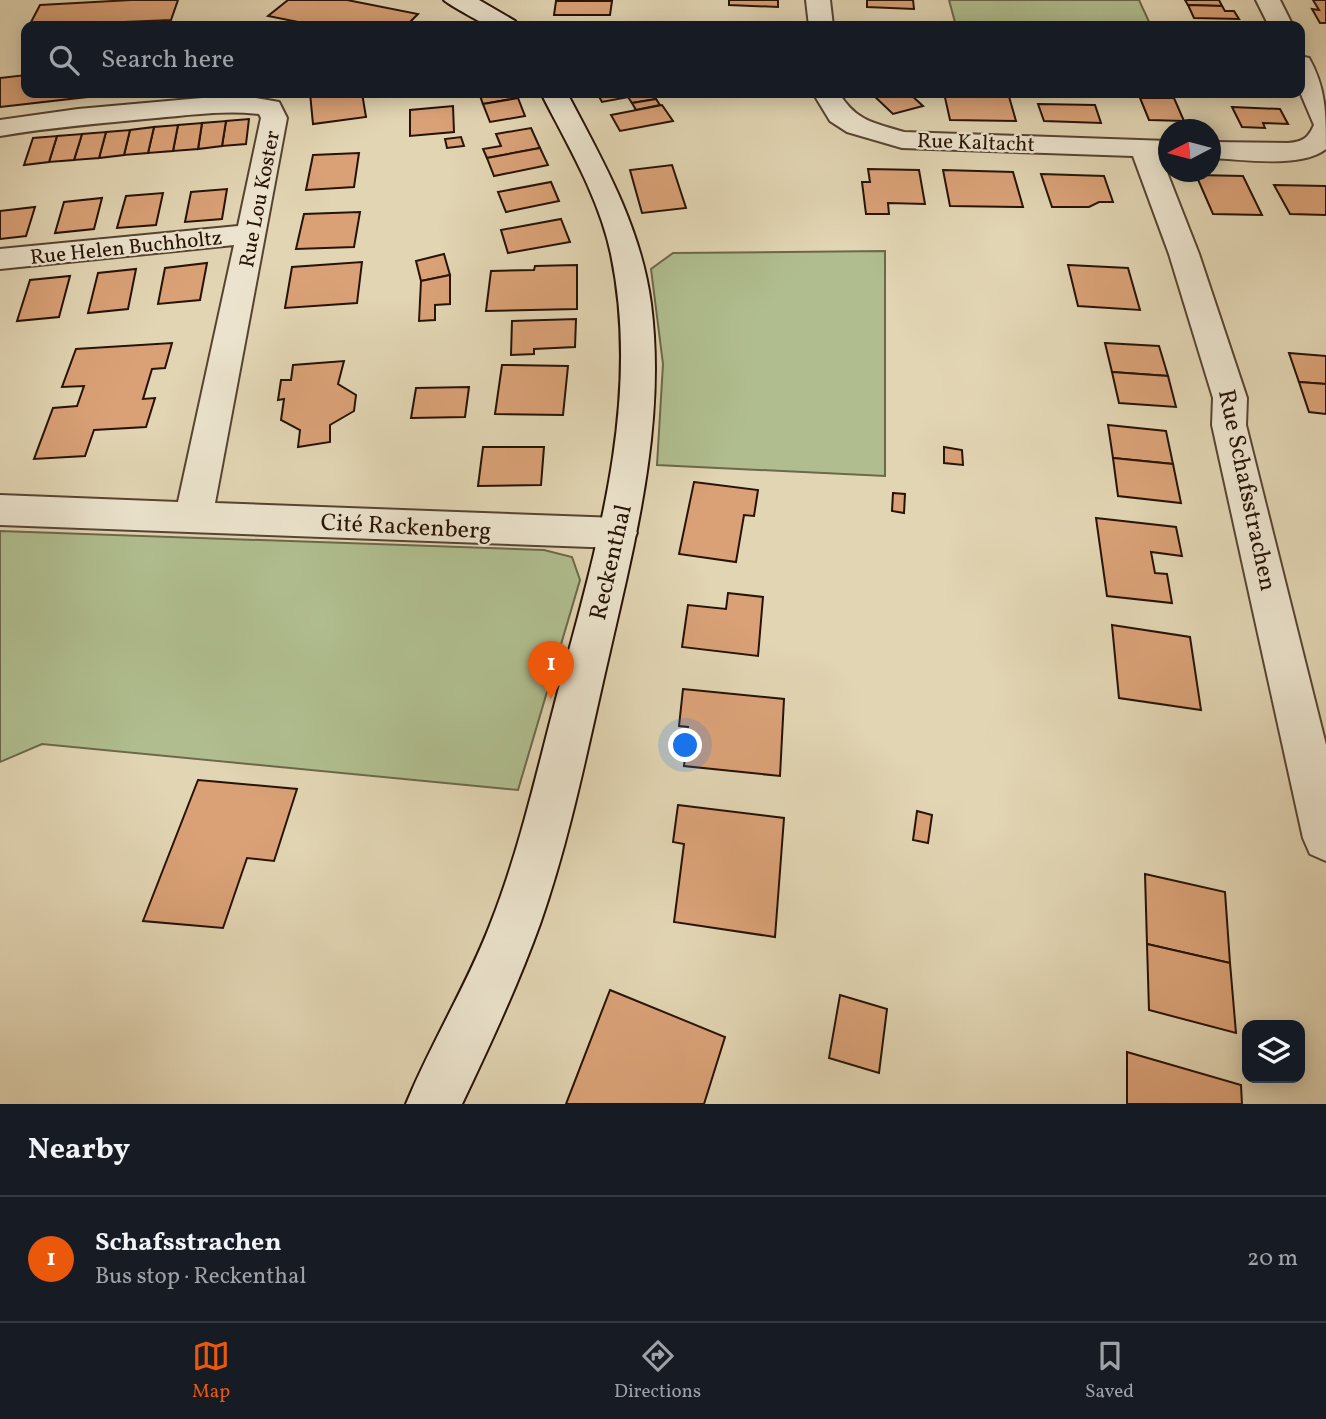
<!DOCTYPE html>
<html lang="en">
<head>
<meta charset="utf-8">
<style>
  :root { --surface:#171b24; --page:#20242c; --text:#f1f3f6; --muted:#9ea1a6; --line:#363941; --accent:#ea580c }
  body { margin:0; font-family:Vollkorn,serif; background:var(--page); color:var(--text) }
  .controls { position:absolute; right:21px; bottom:21px; display:grid; overflow:hidden; border-radius:14px; box-shadow:0 4px 18px #0003 }
  .controls button { width:63px; height:63px; display:grid; place-items:center; padding:0; border:0; border-bottom:2px solid var(--line); background:var(--surface); color:var(--text); font:35px sans-serif }
  .compass { position:absolute; left:1158px; top:119px; width:63px; height:63px; border-radius:50%; background:var(--surface); box-shadow:0 4px 18px #0003; rotate:264deg }
  .you { position:absolute; left:686px; top:746px; width:24px; height:24px; margin:-18px; border:5px solid #fff; border-radius:50%; background:#1a73e8; box-shadow:0 0 0 10px #1a73e833 }
  .badge { display:grid; place-items:center; width:46px; height:46px; border-radius:50%; background:var(--accent); color:#fff; font-size:23px; font-weight:700 }
  .pin { position:absolute; translate:-50% -58px; filter:drop-shadow(0 2px 4px #0008) }
  .pin::after { content:''; position:absolute; top:37px; width:24px; height:21px; background:inherit; clip-path:polygon(0 0,100% 0,50% 100%) }
  .list { margin:0; padding:0; list-style:none }
  h2 { display:flex; justify-content:space-between; align-items:center; height:91px; margin:0; padding:0 28px; font-size:30px }
  h2 small { font-size:23px; font-weight:400; color:var(--muted) }
  .list li { display:grid; grid-template-columns:46px 1fr auto; gap:21px; align-items:center; box-sizing:border-box; height:126px; padding:0 28px; border-top:2px solid var(--line) }
  .list b { display:block; font-size:26px; white-space:nowrap }
  .list p { margin:0; font-size:23px; white-space:nowrap; color:var(--muted) }
  .list em { font-size:23px; font-style:normal; color:var(--muted) }
  .icon { flex:none; width:38px; height:38px; fill:none; stroke:currentColor; stroke-width:2; stroke-linecap:round; stroke-linejoin:round }
  .map { position:relative; flex:none; width:1326px; height:1104px; overflow:hidden }
  .search { position:absolute; background:var(--surface); box-shadow:0 4px 18px #0003; left:21px; right:21px; top:21px; height:77px; display:flex; align-items:center; gap:18px; box-sizing:border-box; padding:0 24px; border-radius:14px; color:var(--muted); font-size:26px }
  .sheet { height:217px; background:var(--surface) }
  nav { display:flex; justify-content:space-around; align-items:center; box-sizing:border-box; height:98px; border-top:2px solid var(--line); background:var(--surface); font-size:19px; color:var(--muted) }
  nav a { display:grid; justify-items:center; gap:4px }
  nav .on { color:var(--accent) }
  .map>svg:first-child { display:block }
</style>
</head>
<body>
<div class="map">
<svg width="1326" height="1104" viewBox="0 0 1326 1104">
  <rect width="100%" height="100%" fill="#e2d5b3"/>
  <filter id="stains"><feTurbulence type="fractalNoise" baseFrequency=".00286" numOctaves="4"/><feColorMatrix values="0 0 0 0 .2 0 0 0 0 .09 0 0 0 0 .02 0 0 0 .5 -.17"/></filter>
  <radialGradient id="worn" r=".72"><stop offset=".6" stop-color="#630" stop-opacity="0"/><stop offset="1" stop-color="#630" stop-opacity=".3"/></radialGradient>
  <g fill="#b0be8f" stroke="#6c684a" stroke-width="2">
    <path d="M949,0H1139L1151,26H956Z"/>
    <path d="M885,251V476L657,465L663,364L651,269L673,253Z"/>
    <path d="M0,531L544,550L572,557L580,580L518,790L42,744L0,762Z"/>
  </g>
  <g fill="#daa177" stroke="#271206" stroke-width="2">
    <path d="M131,0H178L171,20L29,26L40,5Z"/>
    <path d="M288,0H347L418,14L406,26H318L268,16Z"/>
    <path d="M729,0H778V7L729,5Z"/>
    <path d="M867,0H913L914,9L867,7Z"/>
    <path d="M1185,0H1219L1222,6L1188,5Z"/>
    <path d="M1313,0H1326V23H1320L1312,9L1319,10Z"/>
    <path d="M556,1H612L610,15H554Z"/>
    <path d="M1188,5L1222,6L1225,11H1234L1239,19L1194,18Z"/>
    <path d="M26,75V93H87V97L0,107V78Z"/>
    <path d="M310,93H362L366,117L313,124Z"/>
    <path d="M479,93H516L518,98L483,104Z"/>
    <path d="M597,93H650L602,102Z"/>
    <path d="M652,93L656,99L632,103L628,97Z"/>
    <path d="M871,93H909L923,106L893,114Z"/>
    <path d="M944,93H1008L1016,121L950,120Z"/>
    <path d="M518,98L525,116L490,122L483,104Z"/>
    <path d="M1140,98H1174L1184,121L1149,120Z"/>
    <path d="M656,99L660,105L636,110L632,103Z"/>
    <path d="M1038,104L1095,105L1101,123L1044,121Z"/>
    <path d="M662,105L673,121L620,131L611,115Z"/>
    <path d="M453,106L454,132L410,136V110Z"/>
    <path d="M1232,107L1280,109L1288,124L1263,123L1265,128L1242,127Z"/>
    <path d="M249,119L246,144L222,146L226,121Z"/>
    <path d="M226,121L222,146L198,149L202,123Z"/>
    <path d="M202,123L198,149L173,151L178,125Z"/>
    <path d="M178,125L173,151L148,153L154,127Z"/>
    <path d="M154,127L148,153L124,155L130,130Z"/>
    <path d="M531,128L540,148L487,158L483,149L501,146L496,134Z"/>
    <path d="M130,130L124,155L99,158L106,132Z"/>
    <path d="M106,132L99,158L74,160L82,134Z"/>
    <path d="M82,134L74,160L49,162L57,136Z"/>
    <path d="M57,136L49,162L24,165L33,138Z"/>
    <path d="M461,137L464,146L447,148L445,139Z"/>
    <path d="M540,148L548,165L494,176L487,158Z"/>
    <path d="M359,153L354,187L306,190L313,155Z"/>
    <path d="M672,165L686,208L642,213L630,170Z"/>
    <path d="M868,169L919,170L925,204L888,203L889,214H866L862,182H870Z"/>
    <path d="M943,170L1013,172L1023,207L950,206Z"/>
    <path d="M1041,174L1104,176L1113,202H1099L1089,207H1052Z"/>
    <path d="M1196,175L1243,176L1262,215L1213,214Z"/>
    <path d="M551,182L559,201L506,212L498,192Z"/>
    <path d="M1274,185L1326,186V215L1290,214Z"/>
    <path d="M227,189L222,219L185,222L191,192Z"/>
    <path d="M163,193L156,225L117,228L126,196Z"/>
    <path d="M102,198L94,229L55,233L64,202Z"/>
    <path d="M35,207L26,236L0,239V211Z"/>
    <path d="M360,212L354,247L296,249L304,214Z"/>
    <path d="M561,219L570,242L508,253L501,230Z"/>
    <path d="M444,254L450,275L421,281L416,261Z"/>
    <path d="M362,262L357,303L285,308L292,267Z"/>
    <path d="M207,263L200,300L158,304L165,268Z"/>
    <path d="M577,265V309L486,311L491,271L534,270L535,266Z"/>
    <path d="M1068,265L1128,268L1140,310L1078,306Z"/>
    <path d="M136,269L128,309L88,313L98,273Z"/>
    <path d="M450,275V304L435,305V320L419,321L421,281Z"/>
    <path d="M70,276L59,317L17,321L30,280Z"/>
    <path d="M576,319L575,347L534,349V354L511,355L512,321Z"/>
    <path d="M172,343L165,368L152,369L143,399L155,398L146,427L94,430L85,456L34,459L53,408L77,406L84,386L62,387L76,349Z"/>
    <path d="M1105,343L1159,346L1168,376L1112,372Z"/>
    <path d="M1289,353L1326,356V384L1299,382Z"/>
    <path d="M344,361L338,384L356,395L354,411L330,425V442L298,447L300,430L281,420L284,399L278,400L281,380H291L293,365Z"/>
    <path d="M502,365L568,366L563,415L495,414Z"/>
    <path d="M1112,372L1168,376L1176,407L1119,403Z"/>
    <path d="M1299,382L1326,384V414L1309,412Z"/>
    <path d="M469,387L465,417L411,418L416,388Z"/>
    <path d="M1108,425L1166,431L1173,464L1113,458Z"/>
    <path d="M483,447H544L541,485L478,486Z"/>
    <path d="M944,447L962,450L963,465L944,463Z"/>
    <path d="M1113,458L1173,464L1181,503L1118,496Z"/>
    <path d="M694,482L758,490L754,516L744,515L736,562L679,554Z"/>
    <path d="M893,493L905,494L904,513L892,511Z"/>
    <path d="M1096,518L1176,527L1182,556L1151,552L1155,573L1167,574L1172,603L1107,596Z"/>
    <path d="M728,593L763,597L758,656L682,647L688,605L726,609Z"/>
    <path d="M1112,625L1190,637L1201,710L1119,698Z"/>
    <path d="M683,689L784,699L780,776L684,766L688,727L679,726Z"/>
    <path d="M198,780L297,789L274,861L247,858L223,928L143,921Z"/>
    <path d="M678,805L784,818L775,937L674,922L684,844L673,842Z"/>
    <path d="M917,811L932,815L928,843L913,840Z"/>
    <path d="M1145,874L1225,892L1230,963L1147,944Z"/>
    <path d="M1147,944L1230,963L1236,1033L1149,1010Z"/>
    <path d="M610,990L725,1037L704,1104H566Z"/>
    <path d="M840,995L887,1009L879,1073L829,1058Z"/>
    <path d="M1127,1052L1241,1085L1242,1104H1127Z"/>
  </g>
  <g fill="none" stroke-linecap="round" stroke-linejoin="round">
    <g stroke="#564331" stroke-width="4">
      <g id="minor">
        <path d="M806,0H830L833,26H809Z"/>
        <path d="M1256,0H1280L1293,26H1269Z"/>
        <path d="M1300,56L1309,58C1326,88 1326,114 1326,149C1301,169 1241,159 1210,158V142L1288,143C1303,142 1308,138 1314,125L1300,92Z"/>
        <path d="M813,93H839C856,121 874,123 904,132L1168,141V157H1161L1199,254L1247,398L1246,425L1326,745V861L1310,854L1303,838L1212,425L1213,398L1169,254L1133,156L902,148L847,132L830,121Z"/>
        <path d="M213,97L256,98L279,102L287,118L215,503L618,518L631,522L637,533L631,544L618,548L0,525V495L178,502L234,245L0,269V249L238,226L261,118L259,114C225,110 191,115 156,118C104,123 52,127 0,136V120L78,109Z"/>
      </g>
    </g>
    <g stroke="#271206" stroke-width="4">
      <g id="secondary">
        <path d="M444,0H479L515,21L519,26C511,26 498,28 490,26C483,24 448,4 444,0Z"/>
        <path d="M541,93H567C603,161 641,227 651,304C666,421 636,537 610,651C589,741 571,836 540,924C518,985 490,1045 462,1104H406C431,1043 466,987 490,925C519,852 537,771 557,695C595,552 642,403 611,254C599,197 567,144 541,93Z"/>
      </g>
    </g>
    <use href="#minor" fill="#ece4ce" fill-rule="evenodd"/>
    <use href="#secondary" fill="#ece4ce" fill-rule="evenodd"/>
  </g>
  <g text-anchor="middle" stroke-width="5" stroke-linejoin="round" paint-order="stroke">
    <g font-size="21" fill="#271206" stroke="#ece4ce">
      <text transform="translate(976 142) rotate(2)" y="7">Rue Kaltacht</text>
      <text transform="translate(259 199) rotate(-79)" y="7">Rue Lou Koster</text>
      <text transform="translate(126 247) rotate(-6)" y="7">Rue Helen Buchholtz</text>
    </g>
    <g font-size="24" fill="#271206" stroke="#ece4ce">
      <text transform="translate(1248 490) rotate(78)" y="8">Rue Schafsstrachen</text>
      <text transform="translate(406 526) rotate(3)" y="8">Cité Rackenberg</text>
      <text transform="translate(610 562) rotate(-77)" y="8">Reckenthal</text>
    </g>
  </g>
  <rect width="100%" height="100%" filter="url(#stains)"/>
  <rect width="100%" height="100%" fill="url(#worn)"/>
</svg>
<div class="controls">
<button><svg class="icon" aria-label="layers" viewBox="0 0 24 24"><path d="M12 4l9 5-9 5-9-5zM3 14l9 5 9-5"/></svg></button>
</div>
<svg class="compass" viewBox="-18 -18 36 36"><path d="M0-13l5 13h-10z" fill="#e53935"/><path d="M0 13l5-13h-10z" fill="#9ea1a6"/></svg>
<div class="you"></div>
<div class="pin badge" style="left:551px;top:699px">1</div>
<div class="search"><svg class="icon" aria-label="search" viewBox="0 0 24 24"><circle cx="10" cy="10" r="6"/><path d="M15 15l6 6"/></svg>Search here</div>
</div>
<section class="sheet">
<h2>Nearby<small></small></h2>
<ul class="list">
<li><span class="badge">1</span><div><b>Schafsstrachen</b><p>Bus stop · Reckenthal</p></div><em>20 m</em></li>
</ul>
</section>
<nav>
<a class="on"><svg class="icon" aria-label="map" viewBox="0 0 24 24"><path d="M3 6l6-2 6 2 6-2v14l-6 2-6-2-6 2zM9 4v14M15 6v14"/></svg>Map</a>
<a><svg class="icon" aria-label="directions" viewBox="0 0 24 24"><path d="M12 3l9 9-9 9-9-9zM9 14v-3h6M13 9l2 2-2 2"/></svg>Directions</a>
<a><svg class="icon" aria-label="saved" viewBox="0 0 24 24"><path d="M7 4h10v16l-5-4-5 4z"/></svg>Saved</a>
</nav>
</body>
</html>
